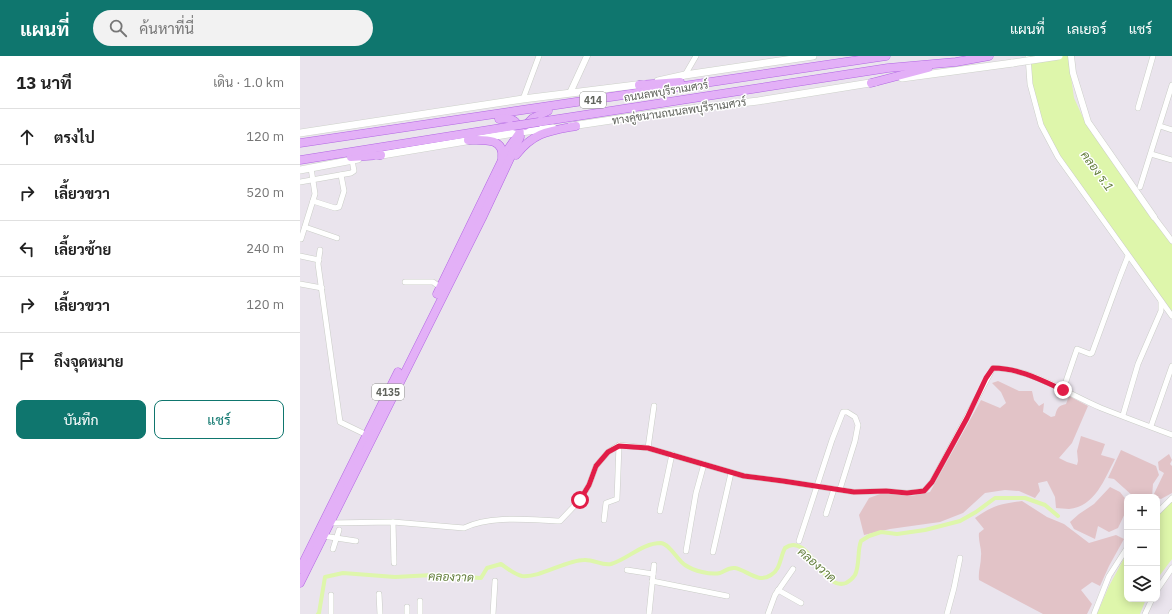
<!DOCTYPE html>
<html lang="th">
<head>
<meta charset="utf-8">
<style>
  :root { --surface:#fff; --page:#f2f2f2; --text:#222; --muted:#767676; --line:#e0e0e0; --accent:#0f766e }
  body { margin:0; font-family:"IBM Plex Sans",Sarabun,sans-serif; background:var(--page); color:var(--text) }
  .controls { position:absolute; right:12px; bottom:12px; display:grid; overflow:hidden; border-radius:8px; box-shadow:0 2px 10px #0003 }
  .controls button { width:36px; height:36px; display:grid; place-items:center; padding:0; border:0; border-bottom:1px solid var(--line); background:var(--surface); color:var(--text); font:20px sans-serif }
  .stop { position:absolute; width:12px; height:12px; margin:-9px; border:3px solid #e11d48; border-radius:50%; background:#fff }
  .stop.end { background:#e11d48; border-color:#fff; box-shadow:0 1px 4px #0008 }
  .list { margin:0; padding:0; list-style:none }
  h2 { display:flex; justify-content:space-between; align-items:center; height:52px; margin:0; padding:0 16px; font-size:17px }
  h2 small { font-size:13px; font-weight:400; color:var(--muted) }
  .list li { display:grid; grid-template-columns:26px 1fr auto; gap:12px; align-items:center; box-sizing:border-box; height:56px; padding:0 16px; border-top:1px solid var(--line) }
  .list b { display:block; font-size:15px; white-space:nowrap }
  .list em { font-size:13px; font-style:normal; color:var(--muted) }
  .actions { display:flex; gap:8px; padding:12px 16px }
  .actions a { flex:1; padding:9px 0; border:1px solid var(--accent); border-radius:8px; text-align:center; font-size:14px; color:var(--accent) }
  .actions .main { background:var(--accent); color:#fff }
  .icon { flex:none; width:22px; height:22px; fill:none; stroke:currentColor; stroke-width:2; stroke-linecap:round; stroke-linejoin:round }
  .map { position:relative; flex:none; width:872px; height:558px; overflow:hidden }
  header { display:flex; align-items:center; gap:24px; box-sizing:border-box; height:56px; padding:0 20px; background:var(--accent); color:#fff }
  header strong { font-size:19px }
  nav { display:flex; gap:22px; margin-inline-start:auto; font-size:14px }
  .search { width:280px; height:36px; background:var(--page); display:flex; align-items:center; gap:10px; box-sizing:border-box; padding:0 14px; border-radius:22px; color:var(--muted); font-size:15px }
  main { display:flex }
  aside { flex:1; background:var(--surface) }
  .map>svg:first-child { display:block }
</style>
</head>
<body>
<header>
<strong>แผนที่</strong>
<div class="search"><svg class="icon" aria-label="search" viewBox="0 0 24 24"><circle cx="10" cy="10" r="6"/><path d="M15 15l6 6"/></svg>ค้นหาที่นี่</div>
<nav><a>แผนที่</a><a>เลเยอร์</a><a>แชร์</a></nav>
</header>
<main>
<aside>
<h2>13 นาที<small>เดิน · 1.0 km</small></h2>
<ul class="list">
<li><svg class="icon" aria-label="ahead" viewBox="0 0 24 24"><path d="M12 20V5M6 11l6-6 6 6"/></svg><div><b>ตรงไป</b></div><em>120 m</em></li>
<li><svg class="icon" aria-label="right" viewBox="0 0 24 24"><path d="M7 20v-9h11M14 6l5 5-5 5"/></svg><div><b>เลี้ยวขวา</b></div><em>520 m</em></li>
<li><svg class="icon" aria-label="left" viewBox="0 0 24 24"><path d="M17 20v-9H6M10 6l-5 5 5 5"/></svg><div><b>เลี้ยวซ้าย</b></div><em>240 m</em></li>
<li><svg class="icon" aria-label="right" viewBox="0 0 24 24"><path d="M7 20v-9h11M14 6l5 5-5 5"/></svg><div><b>เลี้ยวขวา</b></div><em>120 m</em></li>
<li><svg class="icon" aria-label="arrive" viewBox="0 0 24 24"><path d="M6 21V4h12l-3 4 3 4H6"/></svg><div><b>ถึงจุดหมาย</b></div></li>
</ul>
<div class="actions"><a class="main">บันทึก</a><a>แชร์</a></div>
</aside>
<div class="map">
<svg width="872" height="558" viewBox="0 0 872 558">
  <rect width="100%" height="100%" fill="#eae4ed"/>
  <g fill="#e2c3c7">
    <path d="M698,325L719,335H732L734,344L739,350L744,347L743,356L751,361L755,360C757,352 758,350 766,348L769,340L788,350L772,387L759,402L767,406L777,409L778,405L777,395L781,380L805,388L801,399L815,403C805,422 795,451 769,453C765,453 760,452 756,452L755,441L747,425L738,427L740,435L735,442L719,435L705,434L685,437L663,457L640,466L590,473L564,479L559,459L569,442L583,437L612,440L630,436L681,344L700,352L706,347L701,336L692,327Z"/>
    <path d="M821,394L856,410L859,419L853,428L852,441H834L814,423L808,422Z"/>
    <path d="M869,398L872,404L870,408L872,410V437L861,443L853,440L864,417L859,414L858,406Z"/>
    <path d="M810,431L820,436L827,445V453L818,472L809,476L798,470L795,483L774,473L770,466L779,458L794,448Z"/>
    <path d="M722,445L747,461L764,468L789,487L816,479L824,483L809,510L800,530L792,526L781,534L792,548L787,558H743L679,524C678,515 681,509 681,500C682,493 678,485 679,477L684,473L675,462C694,449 700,448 722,445Z"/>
  </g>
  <g fill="#def6ab">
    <path d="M728,0H768L774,42L785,66L872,187V256L758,99L743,68L732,30Z"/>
    <path d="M872,445V503L857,523V461Z"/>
    <path d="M827,497V543H846L840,558H797L809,530Z"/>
  </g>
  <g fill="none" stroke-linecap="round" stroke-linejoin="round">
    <path stroke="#def6ab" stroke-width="4" d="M18,558L19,557L25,521L43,517L95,521L133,519L181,522L187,512L201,508C207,512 215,519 222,520C240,522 266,504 284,504C293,503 302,510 311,508C328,503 342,487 361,487C370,488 377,504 385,509C394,515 410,519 420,517C425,515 429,511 435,512C447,514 458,528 471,519C481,513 480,501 485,492C509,475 522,536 546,527C550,525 553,522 555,519C560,509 557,495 561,485L569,480L581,476L597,478L625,474L660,465L676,456L695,442H725L745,449L758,460"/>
    <g stroke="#cacdc7" stroke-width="6">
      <g id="minor">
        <path d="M728,0L730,28L741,69L758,101L872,260"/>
        <path d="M385,19L396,0"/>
        <path d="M223,43L239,0"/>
        <path d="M838,52L853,0"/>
        <path d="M860,70L872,74"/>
        <path d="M851,98L872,104"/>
        <path d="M0,126L51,117L54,115L52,104"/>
        <path d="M840,131L872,29"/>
        <path d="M13,145L35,152L39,151L44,135L41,119"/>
        <path d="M854,161L872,185"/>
        <path d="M5,171L37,182"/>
        <path d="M1,183L15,138L11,112"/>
        <path d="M20,194L18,208L40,366L67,379"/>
        <path d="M0,200L19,204"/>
        <path d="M105,226H133L140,231"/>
        <path d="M0,228L22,232"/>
        <path d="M763,334L777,293L790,298L792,297L819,223L828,200"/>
        <path d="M823,359L838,308L861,255V245"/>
        <path d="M851,370L872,310"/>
        <path d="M348,392L354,350"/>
        <path d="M360,455L372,398"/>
        <path d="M857,457L872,442"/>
        <path d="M526,458L534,433"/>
        <path d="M304,464L306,447L317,443L319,389"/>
        <path d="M93,466L94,507"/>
        <path d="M30,467L93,466L164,472C191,459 230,464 260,465L280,444L289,429L296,410L308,396L319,389L348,392L444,420L483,425L554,436L586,435L607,437L624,435L632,426L693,312C732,313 766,337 801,352C824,361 848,370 872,379"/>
        <path d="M23,480L56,485"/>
        <path d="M499,485L532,384L543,356H547L555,361L558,369L555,385L540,433"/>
        <path d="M33,493L39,474"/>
        <path d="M386,495L396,437L404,408"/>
        <path d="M413,496L431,417"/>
        <path d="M327,514L353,518"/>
        <path d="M352,525L427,540"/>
        <path d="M478,534L501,547"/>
        <path d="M857,534L872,512"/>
        <path d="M79,538L80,558"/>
        <path d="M31,558V539"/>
        <path d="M107,558V551"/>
        <path d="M120,558V545"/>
        <path d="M193,558L195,525"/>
        <path d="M349,558L354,509"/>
        <path d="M468,558L475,539L493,513"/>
        <path d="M647,558L654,532L660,502"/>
        <path d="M794,558L809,520L827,492"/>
        <path d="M845,558L852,543"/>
        <path d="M871,558L872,556"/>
      </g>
    </g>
    <g stroke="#cacdc7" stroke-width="7">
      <g id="tertiary">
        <path d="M771,0L773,17L788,66L854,161"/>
        <path d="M270,37L287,0"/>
      </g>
    </g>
    <g stroke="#cdd1ca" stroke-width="8">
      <g id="secondary">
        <path d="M602,22L713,7"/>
        <path d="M358,25L385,19L513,0"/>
        <path d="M271,70L365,56L458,45L576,26"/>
        <path d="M0,77L223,43L344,28"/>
        <path d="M76,100L220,76L253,72"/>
        <path d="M0,114L58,103"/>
      </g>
    </g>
    <g stroke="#b267e3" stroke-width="9">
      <g id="primary">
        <path d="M571,27L628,12"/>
        <path d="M339,29L380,26"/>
        <path d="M239,66L588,12L656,6L689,0"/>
        <path d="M225,70L233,62L248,55"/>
        <path d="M168,84C182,84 205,81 202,102"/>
        <path d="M0,87L586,0"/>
        <path d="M216,99C234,76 249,75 276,70"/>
        <path d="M51,101L81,99"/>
        <path d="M0,104L213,70"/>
        <path d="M137,238L206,96L218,79"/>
        <path d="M0,513L98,316"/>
        <path d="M0,527L182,162L220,81C220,66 214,61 199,63"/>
      </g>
    </g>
    <use href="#minor" stroke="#fff" stroke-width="5"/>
    <use href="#tertiary" stroke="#fff" stroke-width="6"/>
    <use href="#secondary" stroke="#fff" stroke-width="7"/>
    <use href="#primary" stroke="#e3b0f7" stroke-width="8"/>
    <g stroke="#cdd1ca" stroke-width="8" stroke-linecap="butt">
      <path id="secondary-bridge" d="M713,7L759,0"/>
    </g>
    <g stroke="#b267e3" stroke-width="9" stroke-linecap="butt">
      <path id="primary-bridge" d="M213,70L239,66"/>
    </g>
    <use href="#secondary-bridge" stroke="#fff" stroke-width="7"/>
    <use href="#primary-bridge" stroke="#e3b0f7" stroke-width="8"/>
  </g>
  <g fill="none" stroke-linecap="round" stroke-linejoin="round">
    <path stroke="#e11d48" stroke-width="5" d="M280,444L289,429L296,410L308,396L319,390L348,392L444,420L483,425L554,436L586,435L607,437L624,435L632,426L667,362L686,322L693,312C718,312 741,324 763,334"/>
  </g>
  <g text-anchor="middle" stroke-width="3" stroke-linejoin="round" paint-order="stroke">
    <g fill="#fff" stroke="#90928d" stroke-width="1">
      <rect x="280" y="36" width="26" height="16" rx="3"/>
      <rect x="72" y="328" width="32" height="16" rx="3"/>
    </g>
    <g font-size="10" font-weight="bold" fill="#60635c">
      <text x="293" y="48">414</text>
      <text x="88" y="340">4135</text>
    </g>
    <g font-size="11" fill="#60635c" stroke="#fff">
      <text transform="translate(366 35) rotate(-9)" y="4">ถนนลพบุรีราเมศวร์</text>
      <text transform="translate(379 55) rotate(-8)" y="4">ทางคู่ขนานถนนลพบุรีราเมศวร์</text>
    </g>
    <g font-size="12" font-style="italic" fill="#627d3a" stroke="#fff">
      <text transform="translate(797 115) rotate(54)" y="4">คลอง ร.1</text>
      <text transform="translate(517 509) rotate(41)" y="4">คลองวาด</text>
      <text transform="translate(151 521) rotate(2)" y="4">คลองวาด</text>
    </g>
  </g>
</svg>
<div class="controls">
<button>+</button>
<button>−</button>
<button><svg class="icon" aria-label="layers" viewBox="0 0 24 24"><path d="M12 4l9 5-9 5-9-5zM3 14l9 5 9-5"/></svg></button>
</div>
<div class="stop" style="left:280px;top:444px"></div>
<div class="stop end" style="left:763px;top:334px"></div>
</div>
</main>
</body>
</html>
